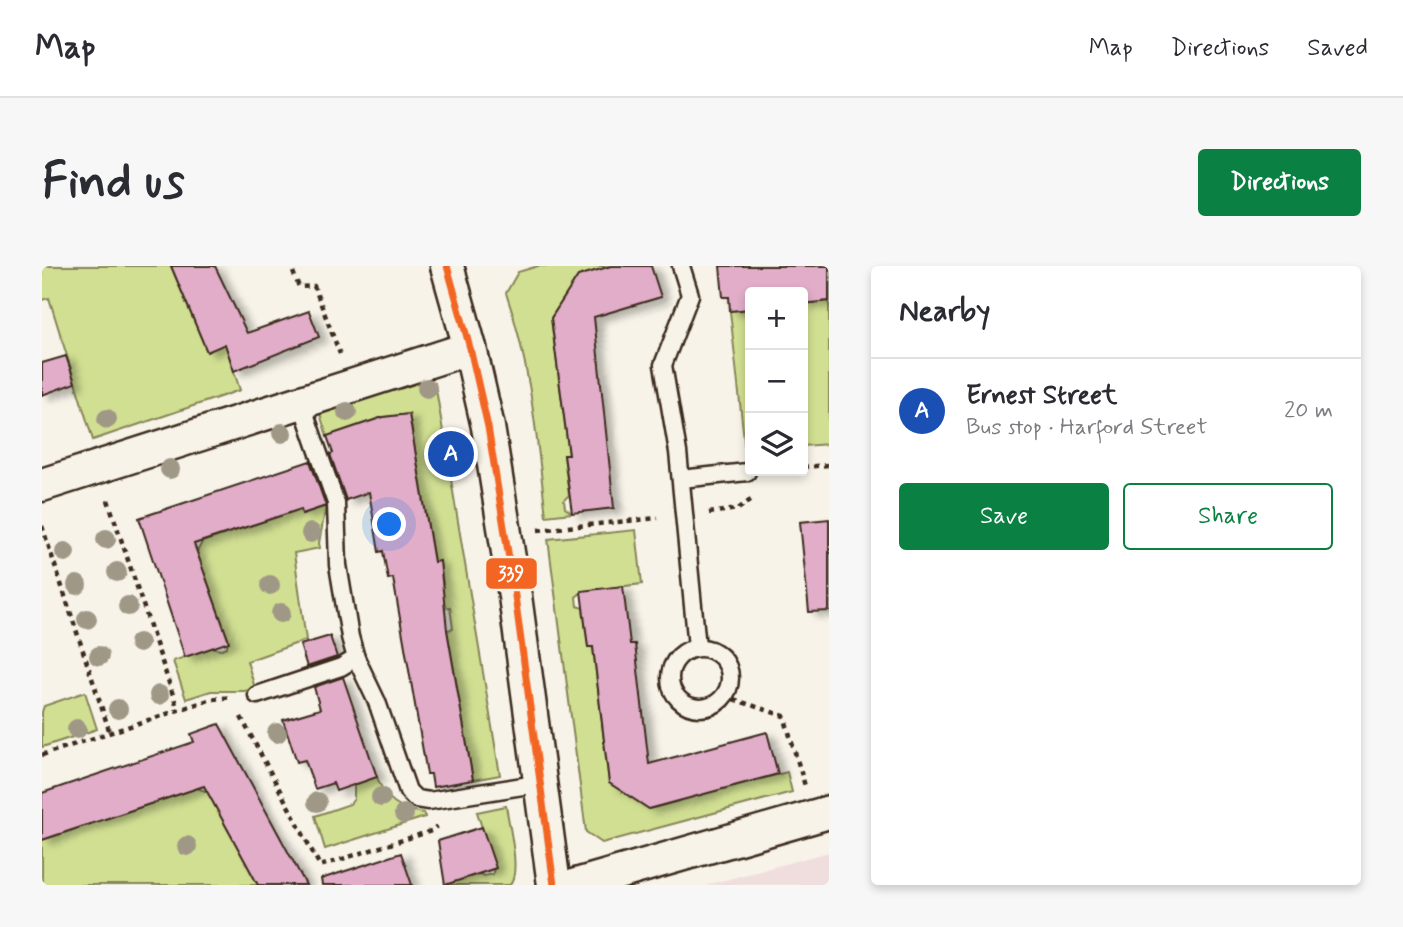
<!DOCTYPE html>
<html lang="en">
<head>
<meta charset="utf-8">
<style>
  :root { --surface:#fff; --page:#f7f7f7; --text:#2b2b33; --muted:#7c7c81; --line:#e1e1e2; --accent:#0b8043 }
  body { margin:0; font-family:Mynerve,sans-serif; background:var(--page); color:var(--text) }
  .controls { position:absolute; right:21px; top:21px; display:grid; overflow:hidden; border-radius:7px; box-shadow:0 4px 10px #0003 }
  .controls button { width:63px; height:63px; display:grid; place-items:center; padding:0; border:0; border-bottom:2px solid var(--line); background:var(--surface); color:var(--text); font:35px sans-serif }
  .you { position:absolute; left:348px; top:259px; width:24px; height:24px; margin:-18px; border:5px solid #fff; border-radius:50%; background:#1a73e8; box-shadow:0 0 0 10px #1a73e833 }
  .badge { display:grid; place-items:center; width:46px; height:46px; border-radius:50%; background:var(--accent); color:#fff; font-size:23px; font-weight:700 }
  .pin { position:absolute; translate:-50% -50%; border:4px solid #fff; box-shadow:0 2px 7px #0006 }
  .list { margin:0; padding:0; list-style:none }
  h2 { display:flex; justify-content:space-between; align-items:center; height:91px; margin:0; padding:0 28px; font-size:30px }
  h2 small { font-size:23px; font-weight:400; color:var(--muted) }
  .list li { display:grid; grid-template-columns:46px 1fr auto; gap:21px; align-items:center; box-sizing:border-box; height:105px; padding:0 28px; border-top:2px solid var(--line) }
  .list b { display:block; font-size:26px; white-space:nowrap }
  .list p { margin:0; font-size:23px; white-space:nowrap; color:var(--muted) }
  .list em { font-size:23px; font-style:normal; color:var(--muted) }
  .actions { display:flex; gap:14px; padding:21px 28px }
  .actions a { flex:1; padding:16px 0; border:2px solid var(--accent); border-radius:7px; text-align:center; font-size:24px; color:var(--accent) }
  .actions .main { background:var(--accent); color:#fff }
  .icon { flex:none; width:38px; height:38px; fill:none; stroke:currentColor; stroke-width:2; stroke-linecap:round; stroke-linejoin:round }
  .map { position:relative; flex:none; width:787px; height:619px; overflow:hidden; border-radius:7px }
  header { display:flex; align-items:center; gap:42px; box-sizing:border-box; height:98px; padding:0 35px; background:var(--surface); border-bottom:2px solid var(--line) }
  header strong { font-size:33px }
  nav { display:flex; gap:38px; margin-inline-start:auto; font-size:24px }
  .intro { display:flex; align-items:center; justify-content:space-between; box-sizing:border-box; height:168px; padding:0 42px }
  h1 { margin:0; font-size:49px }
  .button { padding:18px 32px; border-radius:7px; background:var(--accent); color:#fff; font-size:24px; font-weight:700 }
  main { display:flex; gap:42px; padding:0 42px }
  aside { flex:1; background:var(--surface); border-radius:7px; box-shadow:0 4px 10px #0003 }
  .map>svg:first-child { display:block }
</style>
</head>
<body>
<header>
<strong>Map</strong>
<nav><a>Map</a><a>Directions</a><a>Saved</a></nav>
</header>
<div class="intro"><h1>Find us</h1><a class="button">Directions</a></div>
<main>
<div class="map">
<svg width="787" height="619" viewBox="0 0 787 619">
  <defs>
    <filter id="shadow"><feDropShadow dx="8" dy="4.5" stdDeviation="3.5" flood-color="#0004"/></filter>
  </defs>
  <rect width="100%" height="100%" fill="#f7f3e8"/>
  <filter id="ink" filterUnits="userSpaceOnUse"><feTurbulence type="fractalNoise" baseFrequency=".0143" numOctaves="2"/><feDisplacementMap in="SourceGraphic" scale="14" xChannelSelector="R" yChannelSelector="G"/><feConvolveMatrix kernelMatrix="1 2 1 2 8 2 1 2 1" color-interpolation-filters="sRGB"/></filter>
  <g filter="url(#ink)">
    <path fill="#f0dede" d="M787,586V619H664L698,610Z"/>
    <g fill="#d1df92" stroke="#868458" stroke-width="2">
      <path d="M0,0H129L165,85L183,78L198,124L51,174L7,32L0,34Z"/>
      <path d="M496,0H569L536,10L509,52L527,189L522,190L527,229L522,234L523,242L530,247L504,250C495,175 489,99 464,27L476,6Z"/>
      <path d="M787,35V178L761,180V38Z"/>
      <path d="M708,43V191L704,192L688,45Z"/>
      <path d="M379,115L393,117L394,123L458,509L431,514L405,364L411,363L408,341L394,343L390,321L401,318L398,296H392L367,148L341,151L285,170L278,148Z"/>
      <path d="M284,240L277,277L278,282L252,287L264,374L205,395L213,422L203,425H169L144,433L131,395L172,381L177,384L185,381L186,373L155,286L160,276L259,243L261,248Z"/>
      <path d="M594,264L600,318L541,325L534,331L535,340L541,342L546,381H551L567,517L607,543L745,506L750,526L560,577L544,566L506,273Z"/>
      <path d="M43,426L55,463L0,481V446L2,440Z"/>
      <path d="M335,511C343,534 358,544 382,547L383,551L283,583L273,550L308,538L312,533V519Z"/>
      <path d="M155,522L166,526L216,619H0V574Z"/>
      <path d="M464,540C467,559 479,606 468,619H403L437,608L442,610L451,608L452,599L435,546Z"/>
    </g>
    <g fill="#e1adc8" stroke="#3b2a1e" stroke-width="2" filter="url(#shadow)">
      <path d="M129,0H173L205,67L267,45L277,71L192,105L183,78L165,86Z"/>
      <path d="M569,0H609L619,31L552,51L572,242L530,247L522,189H527L509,52L536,10Z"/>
      <path d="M678,0H787V35L761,38V26H708V43L688,45L687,31H681Z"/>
      <path d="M24,90L33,117L0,129V97Z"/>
      <path d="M367,148L392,296L398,295L405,364L431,514L391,521L389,508H385L351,312L346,313L341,285L337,286L327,226L304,234L288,188L291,187L285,170L341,151Z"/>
      <path d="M268,195L284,240L260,248L259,243L152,278L187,376L143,391L97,252Z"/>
      <path d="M787,253V345L767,346L758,256Z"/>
      <path d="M581,320L588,378H593L607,498L725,466L736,508L607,543L567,517L551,381H546L539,325Z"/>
      <path d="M288,370L295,391L265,401L258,379Z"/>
      <path d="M301,411L335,511L294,525L291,517L273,523L263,494L255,496L241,454L278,443L272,421Z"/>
      <path d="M177,458L264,619H216L162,520L0,574V527L152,476L149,468Z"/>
      <path d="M440,561L454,602L403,619L396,575Z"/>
      <path d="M359,587L370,619H280L279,613Z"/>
    </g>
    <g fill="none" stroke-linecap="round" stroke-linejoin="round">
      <g stroke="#3b2a1e" stroke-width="21">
        <g id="lane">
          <path d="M639,0L648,29L621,99L636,186L655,381"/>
          <path d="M259,136L294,237L296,299L308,371L314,392L335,436L366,525L374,533L387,535L500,517"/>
          <path d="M639,213L705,206"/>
          <circle cx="658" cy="412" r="30"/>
          <path d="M215,429L299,401L314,392"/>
        </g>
      </g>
      <g stroke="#3b2a1e" stroke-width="37">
        <g id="street">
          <path d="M405,0L428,82L446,161L473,330L512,619"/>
          <path d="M0,219L428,82"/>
          <path d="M534,619L787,546"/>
        </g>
      </g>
      <g stroke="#3b2a1e" stroke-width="4.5" stroke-dasharray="5 5" stroke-linecap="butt">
        <path d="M251,6L257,21L272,20L298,88"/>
        <path d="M761,201L787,199"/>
        <path d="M66,234L136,444"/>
        <path d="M667,247L696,243L710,233"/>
        <path d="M0,260L68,467"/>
        <path d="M496,264L616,252"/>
        <path d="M682,430L742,450L763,520"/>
        <path d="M199,451L278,600L389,565L395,560"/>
        <path d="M0,489L170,433L190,431"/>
      </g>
      <use href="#lane" stroke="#f7f3e8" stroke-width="16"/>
      <use href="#street" stroke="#f7f3e8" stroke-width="32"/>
      <g stroke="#f7f3e8" stroke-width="12">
        <path id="bus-1" d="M405,0L428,82L446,161L473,330L512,619"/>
      </g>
      <use href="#bus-1" stroke="#f26522" stroke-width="7"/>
    </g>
    <g fill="#a09886">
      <circle cx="385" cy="122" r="10"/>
      <circle cx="305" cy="146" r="10"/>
      <circle cx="65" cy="153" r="10"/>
      <circle cx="240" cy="167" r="10"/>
      <circle cx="128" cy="203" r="10"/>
      <circle cx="269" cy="267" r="10"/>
      <circle cx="64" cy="273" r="10"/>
      <circle cx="23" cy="286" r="10"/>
      <circle cx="75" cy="306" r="10"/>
      <circle cx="35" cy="319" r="10"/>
      <circle cx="228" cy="319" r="10"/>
      <circle cx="86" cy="340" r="10"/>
      <circle cx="239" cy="347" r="10"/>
      <circle cx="45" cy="353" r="10"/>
      <circle cx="97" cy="377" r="10"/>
      <circle cx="57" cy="390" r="10"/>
      <circle cx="117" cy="429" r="10"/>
      <circle cx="76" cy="443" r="10"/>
      <circle cx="35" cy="463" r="10"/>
      <circle cx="235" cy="467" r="10"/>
      <circle cx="339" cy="531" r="10"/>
      <circle cx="275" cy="536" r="10"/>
      <circle cx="362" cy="548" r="10"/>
      <circle cx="145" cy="580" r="10"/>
    </g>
  </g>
  <rect stroke="#f7f3e8" stroke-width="2.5" x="443" y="291" width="53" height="33" rx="7" fill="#f26522"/>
  <g font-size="19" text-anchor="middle" font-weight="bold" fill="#fff">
    <text x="469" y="314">339</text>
  </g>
</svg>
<div class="controls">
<button>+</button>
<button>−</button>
<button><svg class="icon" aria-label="layers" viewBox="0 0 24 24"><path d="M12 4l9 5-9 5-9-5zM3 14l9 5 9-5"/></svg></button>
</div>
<div class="you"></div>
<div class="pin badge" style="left:409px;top:188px;background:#1a4fb4">A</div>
</div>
<aside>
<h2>Nearby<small></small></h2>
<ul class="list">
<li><span class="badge" style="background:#1a4fb4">A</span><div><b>Ernest Street</b><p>Bus stop · Harford Street</p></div><em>20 m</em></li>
</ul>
<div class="actions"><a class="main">Save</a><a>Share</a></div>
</aside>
</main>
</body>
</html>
